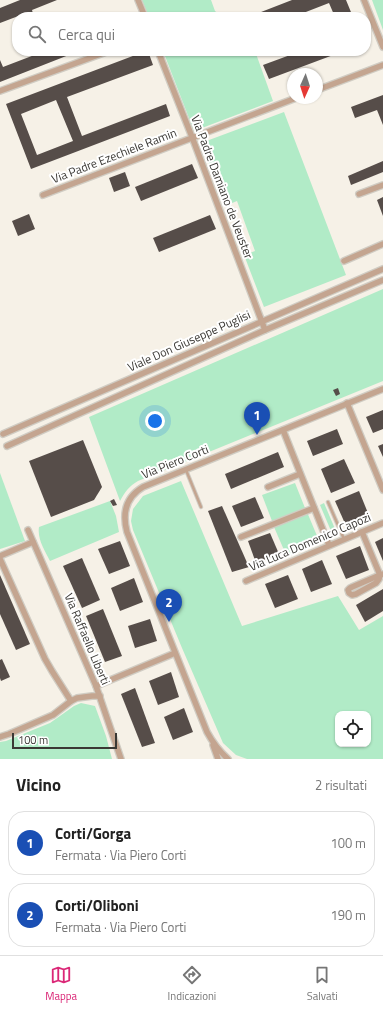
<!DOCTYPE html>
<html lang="it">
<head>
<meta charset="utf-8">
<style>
  :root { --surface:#fff; --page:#f6f6f6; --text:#222; --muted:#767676; --line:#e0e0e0; --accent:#db2777 }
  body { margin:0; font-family:"Titillium Web",sans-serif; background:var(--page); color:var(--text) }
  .controls { position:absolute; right:12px; bottom:12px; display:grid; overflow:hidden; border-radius:8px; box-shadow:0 1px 3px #0004 }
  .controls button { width:36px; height:36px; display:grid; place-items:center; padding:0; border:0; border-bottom:1px solid var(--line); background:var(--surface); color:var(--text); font:20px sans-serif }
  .compass { position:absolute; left:287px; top:68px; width:36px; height:36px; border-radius:50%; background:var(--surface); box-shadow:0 1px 3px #0004; rotate:183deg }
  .scale { position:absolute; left:12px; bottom:10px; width:105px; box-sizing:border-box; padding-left:4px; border:2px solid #3a3834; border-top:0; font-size:11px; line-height:14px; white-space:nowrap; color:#3a3834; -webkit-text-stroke:3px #fff; paint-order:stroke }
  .you { position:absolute; left:155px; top:421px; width:14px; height:14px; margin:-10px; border:3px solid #fff; border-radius:50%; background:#1a73e8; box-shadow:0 0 0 6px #1a73e833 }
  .badge { display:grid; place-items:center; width:26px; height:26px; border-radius:50%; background:var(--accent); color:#fff; font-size:13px; font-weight:700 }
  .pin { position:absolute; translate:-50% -33px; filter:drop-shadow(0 1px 2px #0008) }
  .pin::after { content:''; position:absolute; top:21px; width:14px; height:12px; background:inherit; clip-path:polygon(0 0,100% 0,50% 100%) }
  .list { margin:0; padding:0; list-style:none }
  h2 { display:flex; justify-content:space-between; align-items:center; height:52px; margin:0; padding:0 16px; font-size:17px }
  h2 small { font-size:13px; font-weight:400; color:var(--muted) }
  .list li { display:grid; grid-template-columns:26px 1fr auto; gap:12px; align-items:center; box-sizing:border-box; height:64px; margin:0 8px 8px; padding:0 8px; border:1px solid var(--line); border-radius:16px }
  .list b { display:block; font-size:15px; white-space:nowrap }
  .list p { margin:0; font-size:13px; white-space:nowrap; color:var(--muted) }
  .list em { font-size:13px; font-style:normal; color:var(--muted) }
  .icon { flex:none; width:22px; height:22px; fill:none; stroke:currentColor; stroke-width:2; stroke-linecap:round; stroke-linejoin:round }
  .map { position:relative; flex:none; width:383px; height:759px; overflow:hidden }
  .search { position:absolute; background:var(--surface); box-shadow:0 1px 3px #0004; left:12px; right:12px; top:12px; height:44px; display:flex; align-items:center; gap:10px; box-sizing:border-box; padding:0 14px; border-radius:16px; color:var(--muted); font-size:15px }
  .sheet { height:196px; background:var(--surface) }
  nav { display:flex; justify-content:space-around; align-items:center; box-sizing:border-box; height:56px; border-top:1px solid var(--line); background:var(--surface); font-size:11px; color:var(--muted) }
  nav a { display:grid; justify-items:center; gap:2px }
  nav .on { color:var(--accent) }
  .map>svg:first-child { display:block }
</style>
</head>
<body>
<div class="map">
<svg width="383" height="759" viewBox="0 0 383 759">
  <rect width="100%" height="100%" fill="#f6f1e7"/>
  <g fill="#b1ebc7" fill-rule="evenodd">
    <path d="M142,0H211L215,11L222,17H149Z"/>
    <path d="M372,0H383V30Z"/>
    <path d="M163,51H255L273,101L194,131Z"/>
    <path d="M284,112L346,275L264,307L244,255L255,251L237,201L225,206L201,143Z"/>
    <path d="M383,289V381L138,481C129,486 125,492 120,501L89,417Z"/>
    <path d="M0,473L25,541L0,549Z"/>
    <path d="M181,481L242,626L338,596L359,630L383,616V759H247L236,755L223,743L182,648L133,530L131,521L133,509L143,496ZM338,714H368V744H338Z"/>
    <path d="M295,483L305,508L272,521L262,495Z"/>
    <path d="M110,501L116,516L119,532L50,561C45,551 37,539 39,527Z"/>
    <path d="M324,503L338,536L334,538L320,505Z"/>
    <path d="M307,512L320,543L287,557L274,527Z"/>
    <path d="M81,703L95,706L106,736L112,759H0V742L6,741L50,723L74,706Z"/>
  </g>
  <g fill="#564d49" fill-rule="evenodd">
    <path d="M20,0H57L32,10L34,17H22L21,15L0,23V8Z"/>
    <path d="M292,0H346L353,17H335L329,3L293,17H248Z"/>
    <path d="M36,51H79L0,82V60L3,67L37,54Z"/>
    <path d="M146,51H148L153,65L67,97L82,136L166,104L170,116L31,169L6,104ZM56,100L73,141L37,155L21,114Z"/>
    <path d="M301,51H344L269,79L263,65Z"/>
    <path d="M383,95V125L377,110L355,118L351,107Z"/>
    <path d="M383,161V172L351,185L348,176Z"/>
    <path d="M192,164L198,178L141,201L135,187Z"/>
    <path d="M125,172L130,186L114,192L109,178Z"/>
    <path d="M383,197V216L377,200Z"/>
    <path d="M29,214L35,229L18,236L12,221Z"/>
    <path d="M210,215L216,229L159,252L153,238Z"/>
    <path d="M338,388L340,394L336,396L333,390Z"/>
    <path d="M383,410V429L373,433L366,417Z"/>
    <path d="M337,429L343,444L313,456L307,441Z"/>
    <path d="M83,440L102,487L94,500L51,517L29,461Z"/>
    <path d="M383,444V457L378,446Z"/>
    <path d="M278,452L284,467L231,489L225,474Z"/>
    <path d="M344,459L355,483L331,493L321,469Z"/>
    <path d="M359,491L370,518L347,528L335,501Z"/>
    <path d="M255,497L264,518L241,527L232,506Z"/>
    <path d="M114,499L117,505L113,506L110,501Z"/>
    <path d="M222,506L249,567L232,572L208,511Z"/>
    <path d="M270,533L279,554L256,563L248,541Z"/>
    <path d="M383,538V561L375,542Z"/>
    <path d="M120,541L130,566L109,574L98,549Z"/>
    <path d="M360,546L369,570L346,579L336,556Z"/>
    <path d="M82,558L100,600L82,608L63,566Z"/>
    <path d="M322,560L332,584L311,592L302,569Z"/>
    <path d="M0,575L30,644L16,650L0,614Z"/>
    <path d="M288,575L298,599L275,608L265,584Z"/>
    <path d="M134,578L143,602L120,611L111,588Z"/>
    <path d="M383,589V611L365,622L356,605Z"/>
    <path d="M103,609L122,656L105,662L86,616Z"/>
    <path d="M150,619L157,641L135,648L128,626Z"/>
    <path d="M2,659L10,677L1,681L0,678V660Z"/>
    <path d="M171,672L179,697L158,705L149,681Z"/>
    <path d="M135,688L155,743L142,747L121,694Z"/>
    <path d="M184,708L193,732L173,740L164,717Z"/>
  </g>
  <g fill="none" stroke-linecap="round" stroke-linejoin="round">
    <g stroke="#d0ccc3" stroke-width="4.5">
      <g id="service">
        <path d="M186,470L201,507"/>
        <path d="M328,502L344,539"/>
      </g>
    </g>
    <g stroke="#d0ccc3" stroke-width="8">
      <g id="minor">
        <path d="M138,0L145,17"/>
        <path d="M364,0L383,47"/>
        <path d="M158,51L192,137L265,330"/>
        <path d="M317,90L383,65"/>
        <path d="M0,91L109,51"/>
        <path d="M359,194L383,185"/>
        <path d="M43,195L296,98"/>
        <path d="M344,261L383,244"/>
        <path d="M347,403L383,490"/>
        <path d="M283,430L329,545"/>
        <path d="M3,434L383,269"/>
        <path d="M7,446L265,330L383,280"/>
        <path d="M268,487L300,474"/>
        <path d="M28,530L96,686L121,759"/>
        <path d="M362,532L380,575"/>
        <path d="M241,537L314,508"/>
        <path d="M0,556L33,542"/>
        <path d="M0,559L45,659L52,671L71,701"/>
        <path d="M380,575L379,579L376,583L356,594L352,595L349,593L348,590L350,588L352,587L380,575L383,574"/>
        <path d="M246,581L383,523"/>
        <path d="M96,686L175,653"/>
        <path d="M0,737L9,734L53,715L71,701L77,698L92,696H100"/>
        <path d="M213,745L218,759"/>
        <path d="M228,759C219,751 213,743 207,732L127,532C122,513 126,497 143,487L383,389"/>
      </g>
    </g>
    <use href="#service" stroke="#c4a590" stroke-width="2.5"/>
    <use href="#minor" stroke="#c4a590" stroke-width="5.5"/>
  </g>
  <g text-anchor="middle" stroke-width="4" stroke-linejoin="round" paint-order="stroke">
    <g font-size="12" fill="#3a3834" stroke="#fff">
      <text transform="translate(114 156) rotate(-21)" y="4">Via Padre Ezechiele Ramin</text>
      <text transform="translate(222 187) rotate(69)" y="4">Via Padre Damiano de Veuster</text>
      <text transform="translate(189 341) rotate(-24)" y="4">Viale Don Giuseppe Puglisi</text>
      <text transform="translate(175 462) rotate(-22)" y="4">Via Piero Corti</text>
      <text transform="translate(310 542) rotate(-23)" y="4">Via Luca Domenico Capozi</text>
      <text transform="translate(87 639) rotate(67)" y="4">Via Raffaello Liberti</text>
    </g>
  </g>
</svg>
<div class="controls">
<button><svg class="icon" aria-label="locate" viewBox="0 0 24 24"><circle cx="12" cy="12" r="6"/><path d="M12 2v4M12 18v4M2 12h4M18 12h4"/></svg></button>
</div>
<svg class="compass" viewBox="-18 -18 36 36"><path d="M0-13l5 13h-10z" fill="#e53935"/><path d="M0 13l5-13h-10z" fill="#767676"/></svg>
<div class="scale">100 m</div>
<div class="you"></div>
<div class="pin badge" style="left:257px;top:435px;background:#1a4fb4">1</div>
<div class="pin badge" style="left:169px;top:622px;background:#1a4fb4">2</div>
<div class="search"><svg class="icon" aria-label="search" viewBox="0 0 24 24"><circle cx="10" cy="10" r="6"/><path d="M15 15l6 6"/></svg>Cerca qui</div>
</div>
<section class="sheet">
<h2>Vicino<small>2 risultati</small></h2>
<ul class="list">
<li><span class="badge" style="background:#1a4fb4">1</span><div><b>Corti/Gorga</b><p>Fermata · Via Piero Corti</p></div><em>100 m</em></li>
<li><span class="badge" style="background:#1a4fb4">2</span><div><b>Corti/Oliboni</b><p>Fermata · Via Piero Corti</p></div><em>190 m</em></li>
</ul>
</section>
<nav>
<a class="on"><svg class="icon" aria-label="map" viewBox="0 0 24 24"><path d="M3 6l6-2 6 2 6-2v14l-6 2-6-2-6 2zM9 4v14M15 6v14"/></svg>Mappa</a>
<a><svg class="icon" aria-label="directions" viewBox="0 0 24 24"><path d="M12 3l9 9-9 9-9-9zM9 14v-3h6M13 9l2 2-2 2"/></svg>Indicazioni</a>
<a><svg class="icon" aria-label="saved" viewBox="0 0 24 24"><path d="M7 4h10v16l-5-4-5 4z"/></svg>Salvati</a>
</nav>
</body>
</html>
